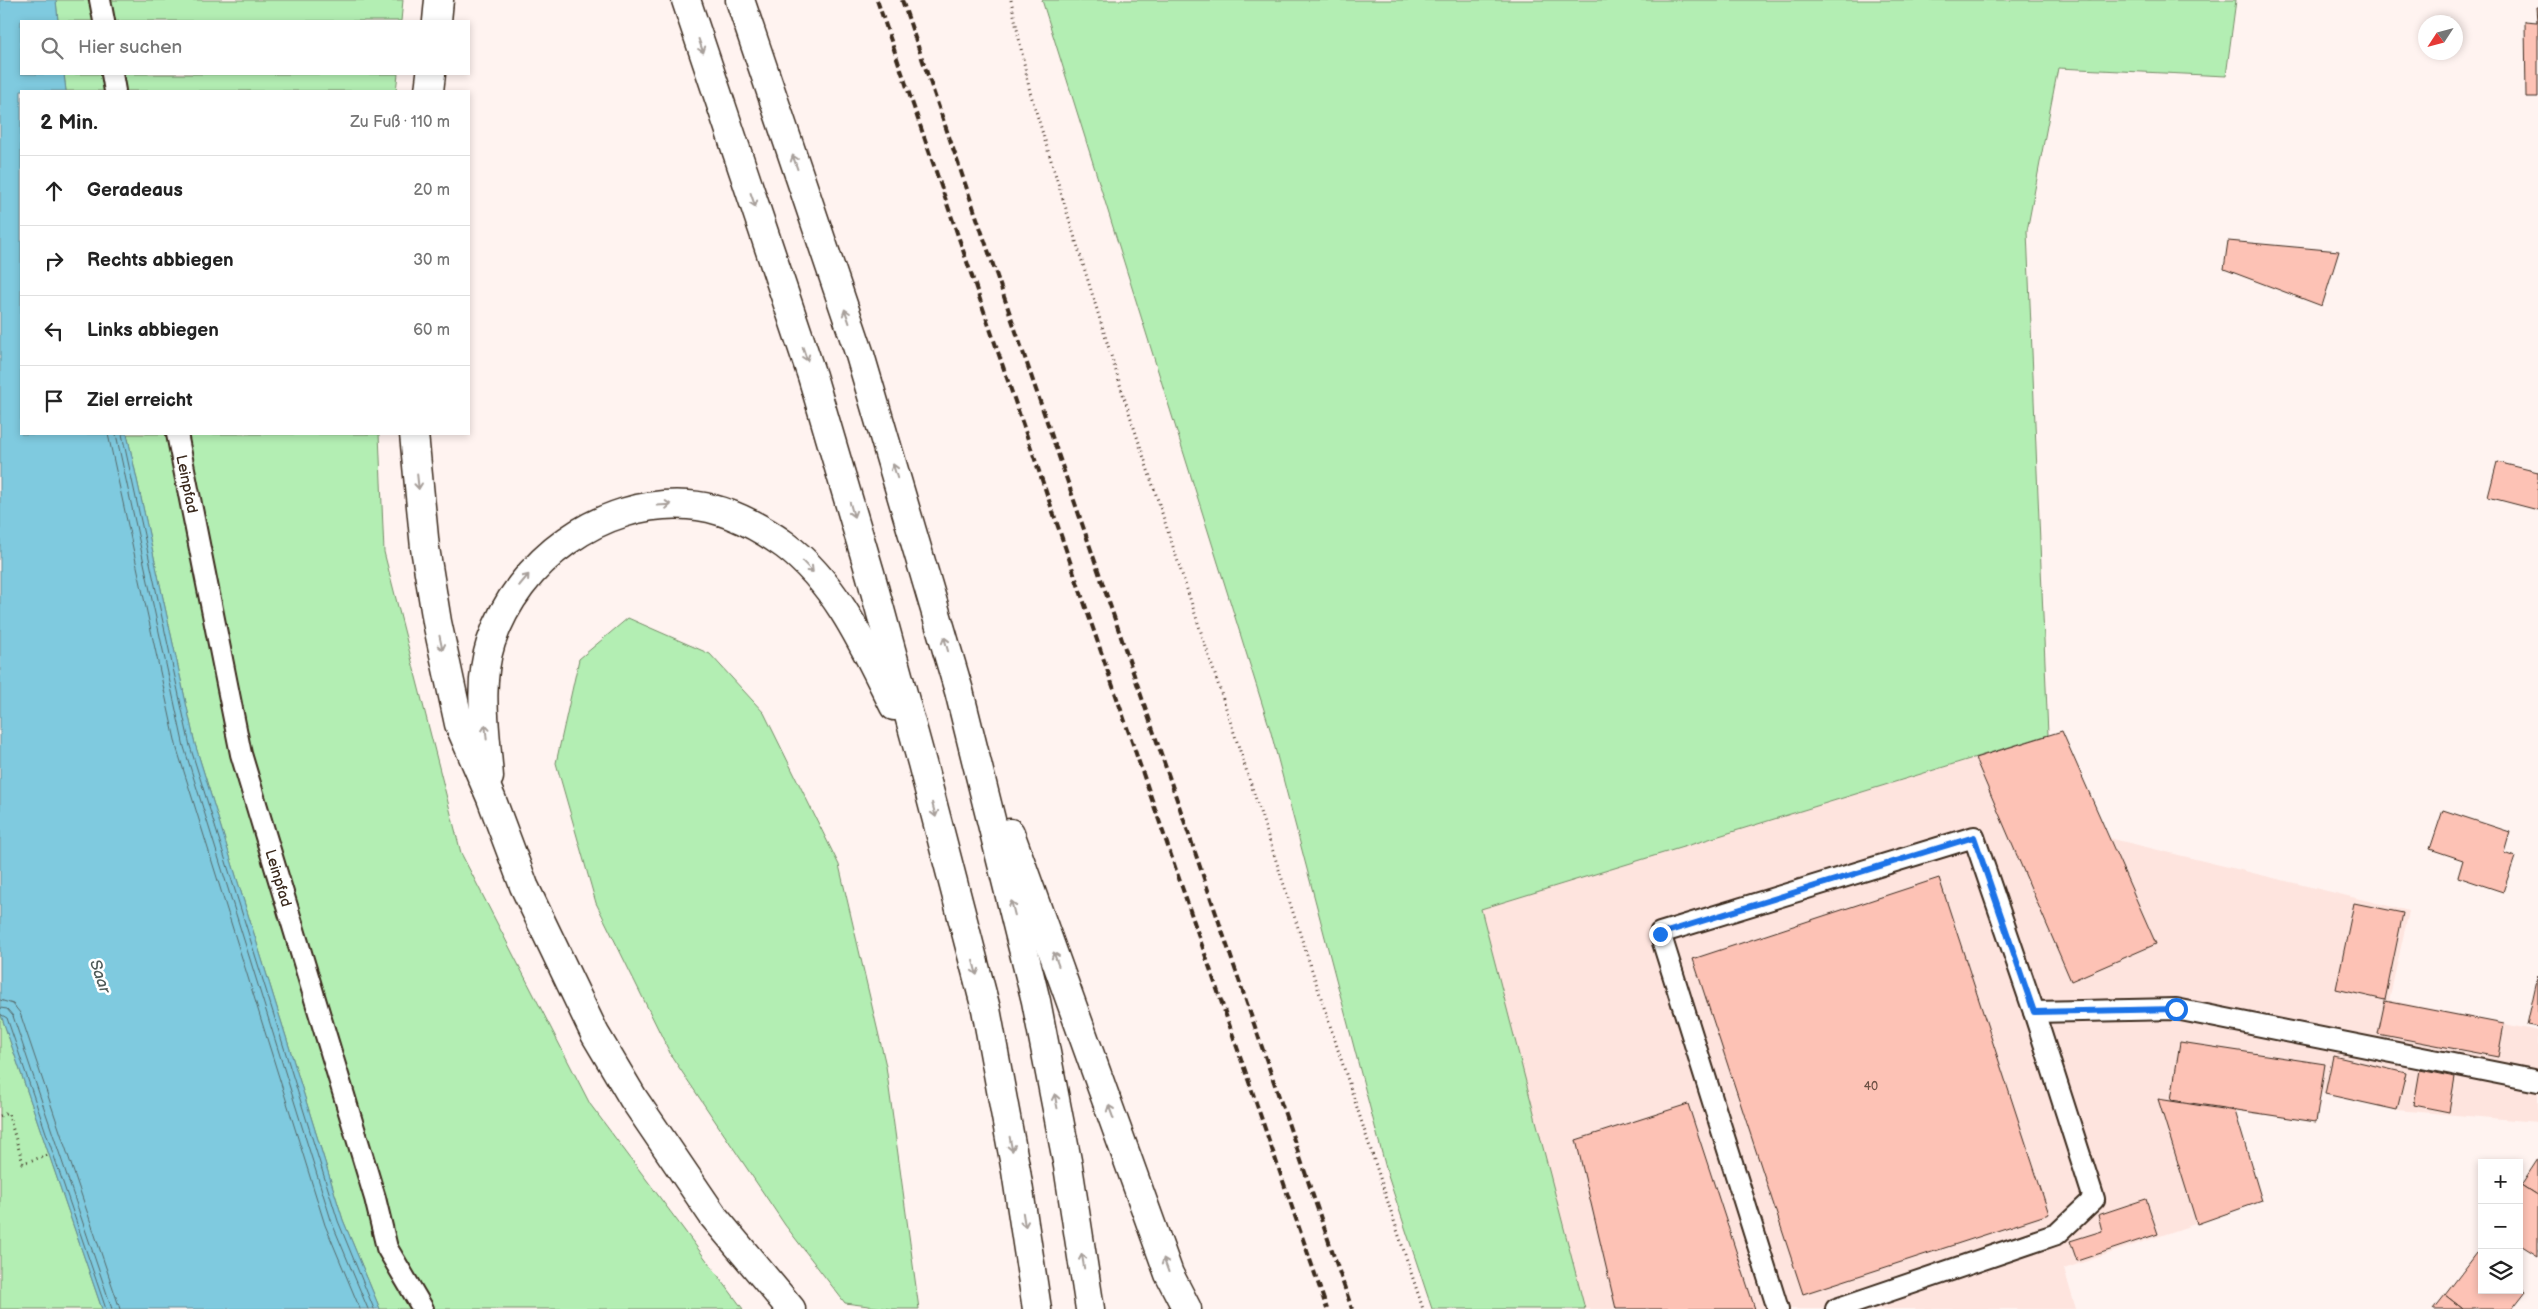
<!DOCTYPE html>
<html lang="de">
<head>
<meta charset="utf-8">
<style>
  :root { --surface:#fff; --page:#f6f6f6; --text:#222; --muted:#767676; --line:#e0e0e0 }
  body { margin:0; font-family:"Balsamiq Sans",sans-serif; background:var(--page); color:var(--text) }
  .controls { position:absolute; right:15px; bottom:15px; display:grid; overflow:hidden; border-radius:0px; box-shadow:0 2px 8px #0003 }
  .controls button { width:45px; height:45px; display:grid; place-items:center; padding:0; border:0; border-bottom:1px solid var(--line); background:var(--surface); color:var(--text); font:25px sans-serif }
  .compass { position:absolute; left:2418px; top:15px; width:45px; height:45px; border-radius:50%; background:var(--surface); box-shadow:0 2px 8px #0003; rotate:234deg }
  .stop { position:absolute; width:15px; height:15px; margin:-11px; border:4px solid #1a73e8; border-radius:50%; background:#fff }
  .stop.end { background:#1a73e8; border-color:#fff; box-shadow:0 1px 5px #0008 }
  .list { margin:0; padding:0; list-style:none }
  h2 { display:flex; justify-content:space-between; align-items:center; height:65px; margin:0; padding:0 20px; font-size:21px }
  h2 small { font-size:16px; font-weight:400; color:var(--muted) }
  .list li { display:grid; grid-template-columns:32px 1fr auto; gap:15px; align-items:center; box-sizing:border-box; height:70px; padding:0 20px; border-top:1px solid var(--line) }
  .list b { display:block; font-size:19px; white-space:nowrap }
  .list em { font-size:16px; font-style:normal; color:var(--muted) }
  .icon { flex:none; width:28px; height:28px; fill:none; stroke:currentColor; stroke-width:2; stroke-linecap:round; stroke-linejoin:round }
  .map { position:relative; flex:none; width:2538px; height:1309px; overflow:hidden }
  .search { position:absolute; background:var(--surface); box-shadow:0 2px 8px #0003; left:20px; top:20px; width:450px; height:55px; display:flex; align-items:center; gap:12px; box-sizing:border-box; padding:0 18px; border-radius:0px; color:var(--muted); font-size:19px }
  .panel { position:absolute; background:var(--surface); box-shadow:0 2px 8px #0003; left:20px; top:90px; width:450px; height:345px; border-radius:0px }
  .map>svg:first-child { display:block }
</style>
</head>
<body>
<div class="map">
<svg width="2538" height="1309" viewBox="0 0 2538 1309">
  <rect width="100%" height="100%" fill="#fff3f0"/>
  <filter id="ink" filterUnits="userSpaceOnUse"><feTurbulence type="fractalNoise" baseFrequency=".02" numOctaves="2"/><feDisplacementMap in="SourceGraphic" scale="10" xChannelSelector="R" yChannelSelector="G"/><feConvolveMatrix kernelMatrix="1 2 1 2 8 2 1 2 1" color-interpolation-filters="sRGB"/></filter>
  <g filter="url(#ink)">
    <path fill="#fee4de" d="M2062,731L2109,838L2409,911L2389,1000L2538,1031V1122L2397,1110L2321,1093L2316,1122L2235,1111L2262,1201L2064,1269L2076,1309H1585L1481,909Z"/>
    <g fill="#b3eeb3" stroke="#778c68">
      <path d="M56,0H403L401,21H58Z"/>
      <path d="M1042,0H2236L2226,76L2058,68L2027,231L2048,735L1481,909L1585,1309H1432L1388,1176L1270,729Z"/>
      <path d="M64,74H398L396,91H66Z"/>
      <path d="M127,434H379L384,552L461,853L590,1104L743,1309H380L343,1220L195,744Z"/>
      <path d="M628,618L710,654L764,713L839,865L886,1066L919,1309H892L845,1303L785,1225L672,1057L596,903L556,763L579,659Z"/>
      <path d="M0,1012L102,1309H0Z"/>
    </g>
    <path fill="#7fcadf" stroke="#648a92" d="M0,0H56L58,21H21V74H64L66,91H21V434H127L195,744L343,1220L380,1309H102L0,1012Z"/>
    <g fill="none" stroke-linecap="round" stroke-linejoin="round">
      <g stroke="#566a6b" stroke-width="1">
        <path d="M108,434L177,749L325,1225L360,1309"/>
        <path d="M116,434L184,747L332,1223L368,1309"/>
        <path d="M122,434L190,746L338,1221L374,1309"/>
        <path d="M0,1000L13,1004L20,1013L120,1309"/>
        <path d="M0,1008L7,1009L13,1016L112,1309"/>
        <path d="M0,1014L7,1018L106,1309"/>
      </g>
    </g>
    <g fill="#fdc2b5" stroke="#3b2a1e">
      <path d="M2536,7H2538V97H2526L2525,21L2537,22Z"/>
      <path d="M2228,241L2339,251L2322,306L2224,269Z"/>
      <path d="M2497,462L2538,472V510L2488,497Z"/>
      <path d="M2062,731L2156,944L2071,981L1975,758Z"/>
      <path d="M2443,810L2510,832L2504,853L2515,857L2503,892L2458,877L2463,860L2430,849Z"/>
      <path d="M1939,878L2049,1214L1803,1294L1693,959Z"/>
      <path d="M2354,903L2403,913L2385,1000L2336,989Z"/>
      <path d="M2538,975V1027L2527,1025Z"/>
      <path d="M2385,1001L2504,1024L2498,1057L2378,1034Z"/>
      <path d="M2180,1042L2325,1064L2316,1122L2171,1100Z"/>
      <path d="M2333,1056L2406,1073L2397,1110L2325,1094Z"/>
      <path d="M2420,1070L2455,1077L2449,1112L2414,1105Z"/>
      <path d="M2158,1099L2235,1111L2262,1201L2197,1224Z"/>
      <path d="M1688,1104L1755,1309H1616L1576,1140Z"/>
      <path d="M2538,1159V1196L2521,1185Z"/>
      <path d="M2521,1185L2538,1196V1256L2519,1244V1188Z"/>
      <path d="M2146,1199L2158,1234L2077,1261L2070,1241L2102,1231L2098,1215Z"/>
      <path d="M2477,1253L2482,1256V1290H2519V1285L2526,1291L2512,1309H2463L2445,1295Z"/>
      <path d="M2445,1295L2463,1309H2434Z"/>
    </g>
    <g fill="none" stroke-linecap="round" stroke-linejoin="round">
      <g stroke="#3b2a1e" stroke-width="24">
        <g id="lane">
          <path d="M100,0L104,21"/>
          <path d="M112,74L115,91"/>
          <path id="s1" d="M177,434L241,754L375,1198L387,1248L423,1309"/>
          <path d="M2034,1012L2176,1009L2538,1081"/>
          <path d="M1778,1309L1660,933L1974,837L2034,1012L2094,1199L2057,1234L1836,1309"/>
        </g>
      </g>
      <g stroke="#3b2a1e" stroke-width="31">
        <g id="highway">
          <path d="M686,0L812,376L870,573L922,763L986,1009L1016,1171L1037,1309"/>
          <path d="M740,0L860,355L959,691L1036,1001L1068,1166L1090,1309"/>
          <path d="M437,21L439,0"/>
          <path d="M429,91L431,74"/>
          <path d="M414,434L425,548L437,622L459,724L491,798L524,886L595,1034L633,1098L714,1217L791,1309"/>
          <path d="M489,777C486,733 477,685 491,642C518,561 601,499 688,505C723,507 757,525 785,545C838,585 865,648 894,706"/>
          <path d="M1010,833L1169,1274L1187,1309"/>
        </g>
      </g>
      <g stroke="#3b2a1e" stroke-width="3" stroke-dasharray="1 4" stroke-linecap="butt">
        <path d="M1011,0L1030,92L1122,391L1423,1309"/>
        <path d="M0,1116L8,1113L23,1163L48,1155"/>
      </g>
      <use href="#lane" stroke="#fff" stroke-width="20"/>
      <use href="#highway" stroke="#fff" stroke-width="28"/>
      <g stroke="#3b2a1e" stroke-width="4" stroke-dasharray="8 4" stroke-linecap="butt">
        <path d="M877,0L1327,1309"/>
        <path d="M902,0L1352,1309"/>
      </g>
    </g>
    <defs><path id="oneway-shaft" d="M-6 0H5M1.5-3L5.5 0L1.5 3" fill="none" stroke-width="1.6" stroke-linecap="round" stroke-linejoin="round" transform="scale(1.25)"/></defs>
    <g stroke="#a79f9a">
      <use href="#oneway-shaft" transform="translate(701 46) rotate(71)"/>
      <use href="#oneway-shaft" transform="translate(795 162) rotate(-109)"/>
      <use href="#oneway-shaft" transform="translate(753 200) rotate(71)"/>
      <use href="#oneway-shaft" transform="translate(847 316) rotate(-109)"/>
      <use href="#oneway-shaft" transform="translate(805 354) rotate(71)"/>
      <use href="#oneway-shaft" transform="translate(895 471) rotate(-107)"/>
      <use href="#oneway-shaft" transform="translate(418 482) rotate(84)"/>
      <use href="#oneway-shaft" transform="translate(664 505) rotate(-3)"/>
      <use href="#oneway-shaft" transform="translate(852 510) rotate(74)"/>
      <use href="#oneway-shaft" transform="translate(808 567) rotate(46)"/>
      <use href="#oneway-shaft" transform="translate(524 580) rotate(-50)"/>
      <use href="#oneway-shaft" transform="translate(441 643) rotate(78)"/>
      <use href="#oneway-shaft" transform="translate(946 644) rotate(-106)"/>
      <use href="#oneway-shaft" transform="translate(486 732) rotate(-95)"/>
      <use href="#oneway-shaft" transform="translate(934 810) rotate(75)"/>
      <use href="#oneway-shaft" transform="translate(1013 908) rotate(-104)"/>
      <use href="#oneway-shaft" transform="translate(1056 959) rotate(-110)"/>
      <use href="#oneway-shaft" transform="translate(975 968) rotate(75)"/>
      <use href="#oneway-shaft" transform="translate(1056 1101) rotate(-101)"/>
      <use href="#oneway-shaft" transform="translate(1111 1112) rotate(-110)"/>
      <use href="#oneway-shaft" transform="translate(1011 1144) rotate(79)"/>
      <use href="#oneway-shaft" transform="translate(1024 1220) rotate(81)"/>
      <use href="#oneway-shaft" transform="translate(1083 1261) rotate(-99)"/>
      <use href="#oneway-shaft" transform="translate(1166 1265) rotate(-110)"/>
    </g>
  </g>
  <g fill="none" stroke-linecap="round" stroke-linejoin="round" filter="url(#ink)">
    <path stroke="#1a73e8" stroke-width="6" d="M1660,934L1974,837L2034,1012L2176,1009"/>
  </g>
  <g text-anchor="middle" stroke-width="5" stroke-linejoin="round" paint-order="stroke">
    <g font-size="12" fill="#6c5044">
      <text x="1871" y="1090">40</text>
    </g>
    <g font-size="15" fill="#3b2a1e" stroke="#fff">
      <text dy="5" stroke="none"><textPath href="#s1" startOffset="51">Leinpfad</textPath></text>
      <text dy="5" stroke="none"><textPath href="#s1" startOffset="456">Leinpfad</textPath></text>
    </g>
    <g font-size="16" font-style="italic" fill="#4f5a58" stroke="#fff">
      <text transform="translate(101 976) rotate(71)" y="6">Saar</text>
    </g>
  </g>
</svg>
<div class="controls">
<button>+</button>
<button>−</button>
<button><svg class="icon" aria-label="layers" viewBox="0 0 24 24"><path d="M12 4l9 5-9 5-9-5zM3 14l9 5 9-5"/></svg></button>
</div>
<svg class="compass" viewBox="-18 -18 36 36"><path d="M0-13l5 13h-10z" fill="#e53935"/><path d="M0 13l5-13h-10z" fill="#767676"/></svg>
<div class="stop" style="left:2176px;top:1009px"></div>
<div class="stop end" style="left:1660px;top:934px"></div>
<div class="search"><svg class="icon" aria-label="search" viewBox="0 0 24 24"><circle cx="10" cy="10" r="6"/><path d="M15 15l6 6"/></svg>Hier suchen</div>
<section class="panel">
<h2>2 Min.<small>Zu Fuß · 110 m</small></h2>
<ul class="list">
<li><svg class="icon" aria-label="ahead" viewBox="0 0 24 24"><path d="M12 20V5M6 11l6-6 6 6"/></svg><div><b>Geradeaus</b></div><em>20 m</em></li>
<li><svg class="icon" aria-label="right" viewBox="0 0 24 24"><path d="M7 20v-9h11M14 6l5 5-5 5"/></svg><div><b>Rechts abbiegen</b></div><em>30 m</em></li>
<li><svg class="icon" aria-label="left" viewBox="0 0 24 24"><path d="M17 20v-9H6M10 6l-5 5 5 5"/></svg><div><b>Links abbiegen</b></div><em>60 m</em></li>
<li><svg class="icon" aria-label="arrive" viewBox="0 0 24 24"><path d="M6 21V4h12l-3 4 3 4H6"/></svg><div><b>Ziel erreicht</b></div></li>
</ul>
</section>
</div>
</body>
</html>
